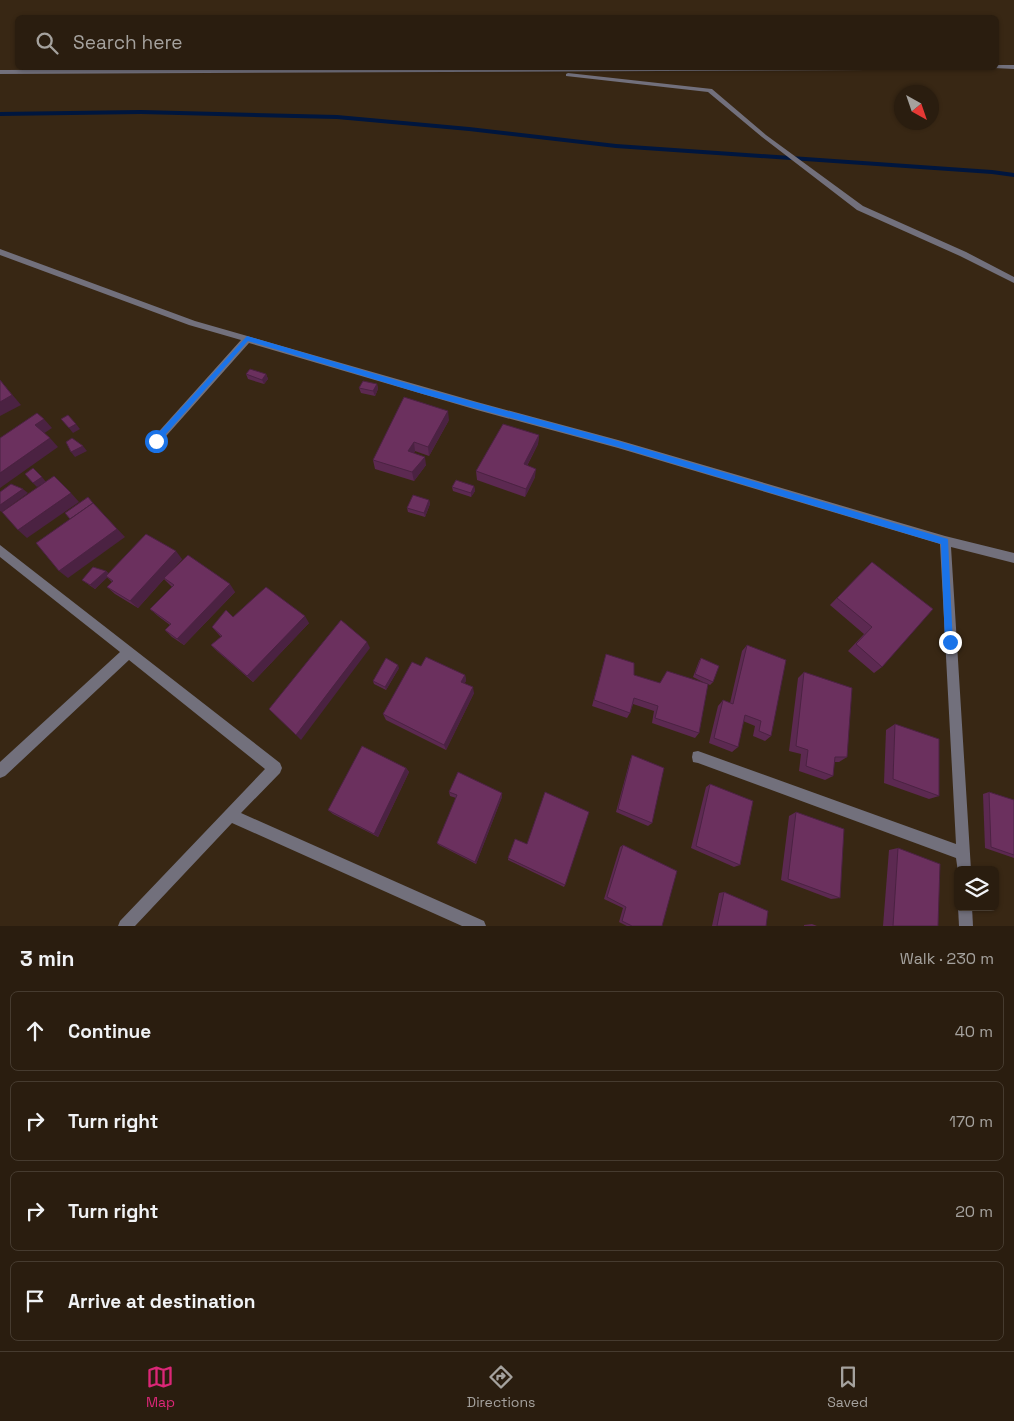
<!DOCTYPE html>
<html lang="en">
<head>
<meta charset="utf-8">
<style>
  :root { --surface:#2a1d0f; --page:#362a1d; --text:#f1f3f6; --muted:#a5a29e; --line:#463b2f; --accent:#db2777 }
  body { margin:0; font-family:"Space Grotesk",sans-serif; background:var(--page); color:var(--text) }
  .controls { position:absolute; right:15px; bottom:15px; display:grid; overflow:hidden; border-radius:8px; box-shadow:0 1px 4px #0004 }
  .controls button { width:45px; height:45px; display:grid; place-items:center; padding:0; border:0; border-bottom:1px solid var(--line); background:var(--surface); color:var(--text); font:25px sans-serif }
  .compass { position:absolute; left:894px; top:85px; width:45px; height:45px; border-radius:50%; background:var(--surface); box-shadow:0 1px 4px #0004; rotate:140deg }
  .stop { position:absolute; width:15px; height:15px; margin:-11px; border:4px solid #1a73e8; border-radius:50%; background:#fff }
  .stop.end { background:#1a73e8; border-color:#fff; box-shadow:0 1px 5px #0008 }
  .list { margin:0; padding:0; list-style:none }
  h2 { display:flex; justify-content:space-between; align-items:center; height:65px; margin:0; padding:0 20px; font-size:21px }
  h2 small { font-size:16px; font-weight:400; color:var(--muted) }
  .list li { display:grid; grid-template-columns:32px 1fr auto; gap:15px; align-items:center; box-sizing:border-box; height:80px; margin:0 10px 10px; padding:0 10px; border:1px solid var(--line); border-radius:8px }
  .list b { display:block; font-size:19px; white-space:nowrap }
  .list em { font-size:16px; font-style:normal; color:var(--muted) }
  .icon { flex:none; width:28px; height:28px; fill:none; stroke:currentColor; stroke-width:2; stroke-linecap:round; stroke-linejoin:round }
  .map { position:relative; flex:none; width:1014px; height:926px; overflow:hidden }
  .search { position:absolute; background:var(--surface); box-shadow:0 1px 4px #0004; left:15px; right:15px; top:15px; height:55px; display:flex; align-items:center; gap:12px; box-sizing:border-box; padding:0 18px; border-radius:8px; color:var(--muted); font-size:19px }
  .sheet { height:425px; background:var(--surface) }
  nav { display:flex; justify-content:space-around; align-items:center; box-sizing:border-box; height:70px; border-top:1px solid var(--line); background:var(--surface); font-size:14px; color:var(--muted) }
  nav a { display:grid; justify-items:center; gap:2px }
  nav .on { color:var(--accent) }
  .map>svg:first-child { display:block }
</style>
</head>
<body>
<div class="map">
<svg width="1014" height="926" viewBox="0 0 1014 926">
  <rect width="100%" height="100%" fill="#382714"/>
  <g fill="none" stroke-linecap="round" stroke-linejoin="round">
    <path fill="#00163e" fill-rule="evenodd" d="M141,110L337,115L469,127L616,144L992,170L1014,173V177L992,174L616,148L469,131L337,119L141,114L0,116V112Z"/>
    <g fill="#72707c" fill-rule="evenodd">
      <path d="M996,65H1014V69L994,68H996Z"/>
      <path d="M586,68H871L868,70L0,74V70Z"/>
      <path d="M568,73L712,89L766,135L863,206L966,252L1014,277V283L960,256L857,210L762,137L708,92L566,76V74Z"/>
      <path d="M0,249L195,321L477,402L618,440L945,536L1014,553V563L951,547L971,870H958V872L956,858L698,763L693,762L692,757L693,752L698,751L956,844L940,544L618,448L477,410L249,343L159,444H153L151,441L153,438L241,340L189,325L0,255Z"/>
      <path d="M0,545L280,763L282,768L280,773L241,813L484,921L486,926H462L232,823L135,926H118L120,921L265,769L129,660L5,776L0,778V762L120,652L0,557Z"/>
      <path d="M958,907H972L973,926H959Z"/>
    </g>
  </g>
  <g fill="#5c2951">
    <path d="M246,374H266L268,379L264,384L248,379Z"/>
    <path d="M377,384L378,389L375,396L361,393L359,388Z"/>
    <path d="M449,420L429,456L415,451L414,453L426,465L414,481L375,469L373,460Z"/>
    <path d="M539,435L538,444L527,466L535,477L525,497L477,480L476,471Z"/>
    <path d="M474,486L475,491L471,497L453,491L452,487Z"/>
    <path d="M429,500L430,504L425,517L408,512L407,508Z"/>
    <path d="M182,559L171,571L235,592L184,645L172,637L165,630L170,625L158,616L150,609L172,587L164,579L138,608L115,594L107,587L112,582L107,577L95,589L82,580L106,571L108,573Z"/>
    <path d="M872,562L882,667L874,673L848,651L864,634L830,605Z"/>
    <path d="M233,617L309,623L253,682L218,652L211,645L221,637L212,627Z"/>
    <path d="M747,645L771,736L765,741L753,736L755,726L743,721L738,747L732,752L709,743L718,706L723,700L730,703L742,651Z"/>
    <path d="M606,654L634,675L660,683L707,684L693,677L699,661L701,658L713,682L710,685L708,684L699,733L695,738L652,723L654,711L633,704L630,713L627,718L592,706Z"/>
    <path d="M421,666L465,675L466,681L464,683L474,693L446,750L386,720L383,714Z"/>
    <path d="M399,668L386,690L374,684L373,681Z"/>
    <path d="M804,672L847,757L839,762H834L833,776L825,780L799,771L801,754L789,751L798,678Z"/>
    <path d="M895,724L939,796L929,799L884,783L886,730Z"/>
    <path d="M632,755L652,823L648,826L616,812L630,760Z"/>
    <path d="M406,768L409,772L378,837L333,814L328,810Z"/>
    <path d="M710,784L740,865L734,867L691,848L706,787Z"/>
    <path d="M449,792L502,797L476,864L439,845L437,843L456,798L450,796Z"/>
    <path d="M989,792L1014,800V858L985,848L983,794Z"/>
    <path d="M796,812L840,898L831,899L781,880L789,816Z"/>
    <path d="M623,845L662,926H627L619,922L623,908L604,899L620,847Z"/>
    <path d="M898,848L938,926H883L889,850Z"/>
    <path d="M508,858L565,885L564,887L508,860Z"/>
    <path d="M724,892L766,926H712L719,893Z"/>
    <path d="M812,924L817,926H804V925Z"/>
  </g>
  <g fill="#4b2242">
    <path d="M266,374L268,379L264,384L262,380Z"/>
    <path d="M0,380L21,405L0,416Z"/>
    <path d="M377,384L378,389L375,396L373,391Z"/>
    <path d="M448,411L449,420L429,456L428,447Z"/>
    <path d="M44,419L52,428L43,434L35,425Z"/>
    <path d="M76,424L80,429L73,433L69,428Z"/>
    <path d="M539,435L538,444L523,473L524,464Z"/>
    <path d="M50,438L58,447L0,488V473Z"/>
    <path d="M414,442L415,451L410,460L408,451Z"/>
    <path d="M83,446L87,451L75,457L71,452Z"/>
    <path d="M425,457L426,465L414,481L412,472Z"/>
    <path d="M536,469L535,477L525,497L526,489Z"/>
    <path d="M42,477L46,482L37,487L33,483Z"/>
    <path d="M474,486L475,491L471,497V493Z"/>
    <path d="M23,489L28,493L2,512L0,511V505Z"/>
    <path d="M71,493L79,502L27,538L18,530Z"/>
    <path d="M429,500L430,504L425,517L424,513Z"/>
    <path d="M93,503L125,537L68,578L59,571Z"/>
    <path d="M176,551L182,559L138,608L130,601Z"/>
    <path d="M106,571L110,575L95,589L90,585Z"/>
    <path d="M230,584L235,592L184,645L177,639Z"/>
    <path d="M305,616L309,623L253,682L247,676Z"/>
    <path d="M367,642L370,648L301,740L296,735Z"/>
    <path d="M398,665L399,668L386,690L385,687Z"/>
    <path d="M465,675L466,681L462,688L461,682Z"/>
    <path d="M473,687L474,693L446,750L444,745Z"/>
    <path d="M406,768L409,772L378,837L374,834Z"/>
    <path d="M502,793V797L476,864L475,862Z"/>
  </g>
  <g fill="#6b305e" stroke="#4b2242">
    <path d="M250,369L266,374L262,380L246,374Z"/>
    <path d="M0,380L12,395L0,402Z"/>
    <path d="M363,381L377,384L373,391L359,388Z"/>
    <path d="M404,397L448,411L428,447L414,442L408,451L425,457L412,472L373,460Z"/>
    <path d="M37,413L44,419L35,425L50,438L0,473V438Z"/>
    <path d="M68,415L76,424L69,428L61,419Z"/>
    <path d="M503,424L539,435L524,464L536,469L526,489L476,471Z"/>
    <path d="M72,438L83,446L71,452L66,442Z"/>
    <path d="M33,468L42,477L33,483L25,474Z"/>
    <path d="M54,476L71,493L18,530L2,512Z"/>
    <path d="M456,480L474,486L471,493L452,487Z"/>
    <path d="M11,484L23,489L0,505V492Z"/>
    <path d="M413,495L429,500L424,513L407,508Z"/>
    <path d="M88,497L93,503L70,519L65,513Z"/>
    <path d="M93,503L117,529L59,571L36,543Z"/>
    <path d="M146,534L176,551L130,601L107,587L113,581L106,576Z"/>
    <path d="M188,555L230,584L177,639L165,630L171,624L150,609L174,585L164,578Z"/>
    <path d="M872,562L933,609L882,667L856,644L872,627L837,598Z"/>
    <path d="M93,567L106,571L90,585L82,580Z"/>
    <path d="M266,587L305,616L247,676L211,645L222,636L212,627L226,610L233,617Z"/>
    <path d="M341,620L367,642L296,735L269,709Z"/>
    <path d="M747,645L786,660L771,736L759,731L761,721L745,715L738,747L714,738L723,700L733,704Z"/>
    <path d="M606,654L634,663V675L660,683L667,671L708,684L699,733L655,718L658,706L634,698L630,713L594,700Z"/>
    <path d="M426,657L465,675L461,682L473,687L444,745L383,714L412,662L421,666Z"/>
    <path d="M386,658L398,665L385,687L373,681Z"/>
    <path d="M701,658L719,666L713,682L695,674Z"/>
    <path d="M804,672L852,688L847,757H835L833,776L806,766L808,750L796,746Z"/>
    <path d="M895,724L939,739V796L893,779Z"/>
    <path d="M362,746L406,768L374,834L328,810Z"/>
    <path d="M632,755L664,768L652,823L618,809Z"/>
    <path d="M458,772L502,793L475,862L437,843L457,795L449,792Z"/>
    <path d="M710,784L753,801L740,865L696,846Z"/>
    <path d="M545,792L589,812L565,885L508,858L515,839L527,844Z"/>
    <path d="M989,792L1014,800V855L991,847Z"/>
    <path d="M796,812L844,829L840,898L788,879Z"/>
    <path d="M623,845L677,871L662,926H632L622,921L626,907L607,897Z"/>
    <path d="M898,848L940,864L938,926H893Z"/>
    <path d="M724,892L768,911L766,926H717Z"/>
  </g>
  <path fill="#1a73e8" d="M247,336L423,388L618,441L948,539L953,646H946L945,642L941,544L618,447L423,394L248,341L158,443H153V439Z"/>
</svg>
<div class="controls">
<button><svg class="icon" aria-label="layers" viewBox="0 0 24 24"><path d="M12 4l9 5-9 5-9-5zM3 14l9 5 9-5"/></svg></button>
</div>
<svg class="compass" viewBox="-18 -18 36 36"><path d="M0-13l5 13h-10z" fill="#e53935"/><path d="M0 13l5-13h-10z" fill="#a5a29e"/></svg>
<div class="stop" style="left:156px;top:441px"></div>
<div class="stop end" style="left:950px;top:642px"></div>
<div class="search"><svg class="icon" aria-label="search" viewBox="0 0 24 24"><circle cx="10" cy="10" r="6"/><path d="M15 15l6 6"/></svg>Search here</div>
</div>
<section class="sheet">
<h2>3 min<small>Walk · 230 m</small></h2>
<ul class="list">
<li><svg class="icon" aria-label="ahead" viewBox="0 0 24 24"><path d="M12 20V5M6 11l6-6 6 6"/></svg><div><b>Continue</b></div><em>40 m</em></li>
<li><svg class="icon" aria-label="right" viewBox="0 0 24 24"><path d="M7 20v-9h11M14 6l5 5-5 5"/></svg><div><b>Turn right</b></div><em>170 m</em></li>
<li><svg class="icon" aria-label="right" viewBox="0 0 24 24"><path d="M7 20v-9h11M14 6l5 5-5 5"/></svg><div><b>Turn right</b></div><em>20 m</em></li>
<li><svg class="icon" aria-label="arrive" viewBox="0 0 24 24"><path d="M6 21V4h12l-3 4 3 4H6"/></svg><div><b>Arrive at destination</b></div></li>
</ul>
</section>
<nav>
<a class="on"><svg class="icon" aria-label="map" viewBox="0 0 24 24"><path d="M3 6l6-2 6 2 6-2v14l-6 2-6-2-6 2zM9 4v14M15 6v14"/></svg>Map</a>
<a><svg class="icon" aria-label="directions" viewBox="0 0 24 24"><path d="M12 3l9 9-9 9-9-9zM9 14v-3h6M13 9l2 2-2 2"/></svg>Directions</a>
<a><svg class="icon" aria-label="saved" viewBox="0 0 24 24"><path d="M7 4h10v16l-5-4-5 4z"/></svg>Saved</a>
</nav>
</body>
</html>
